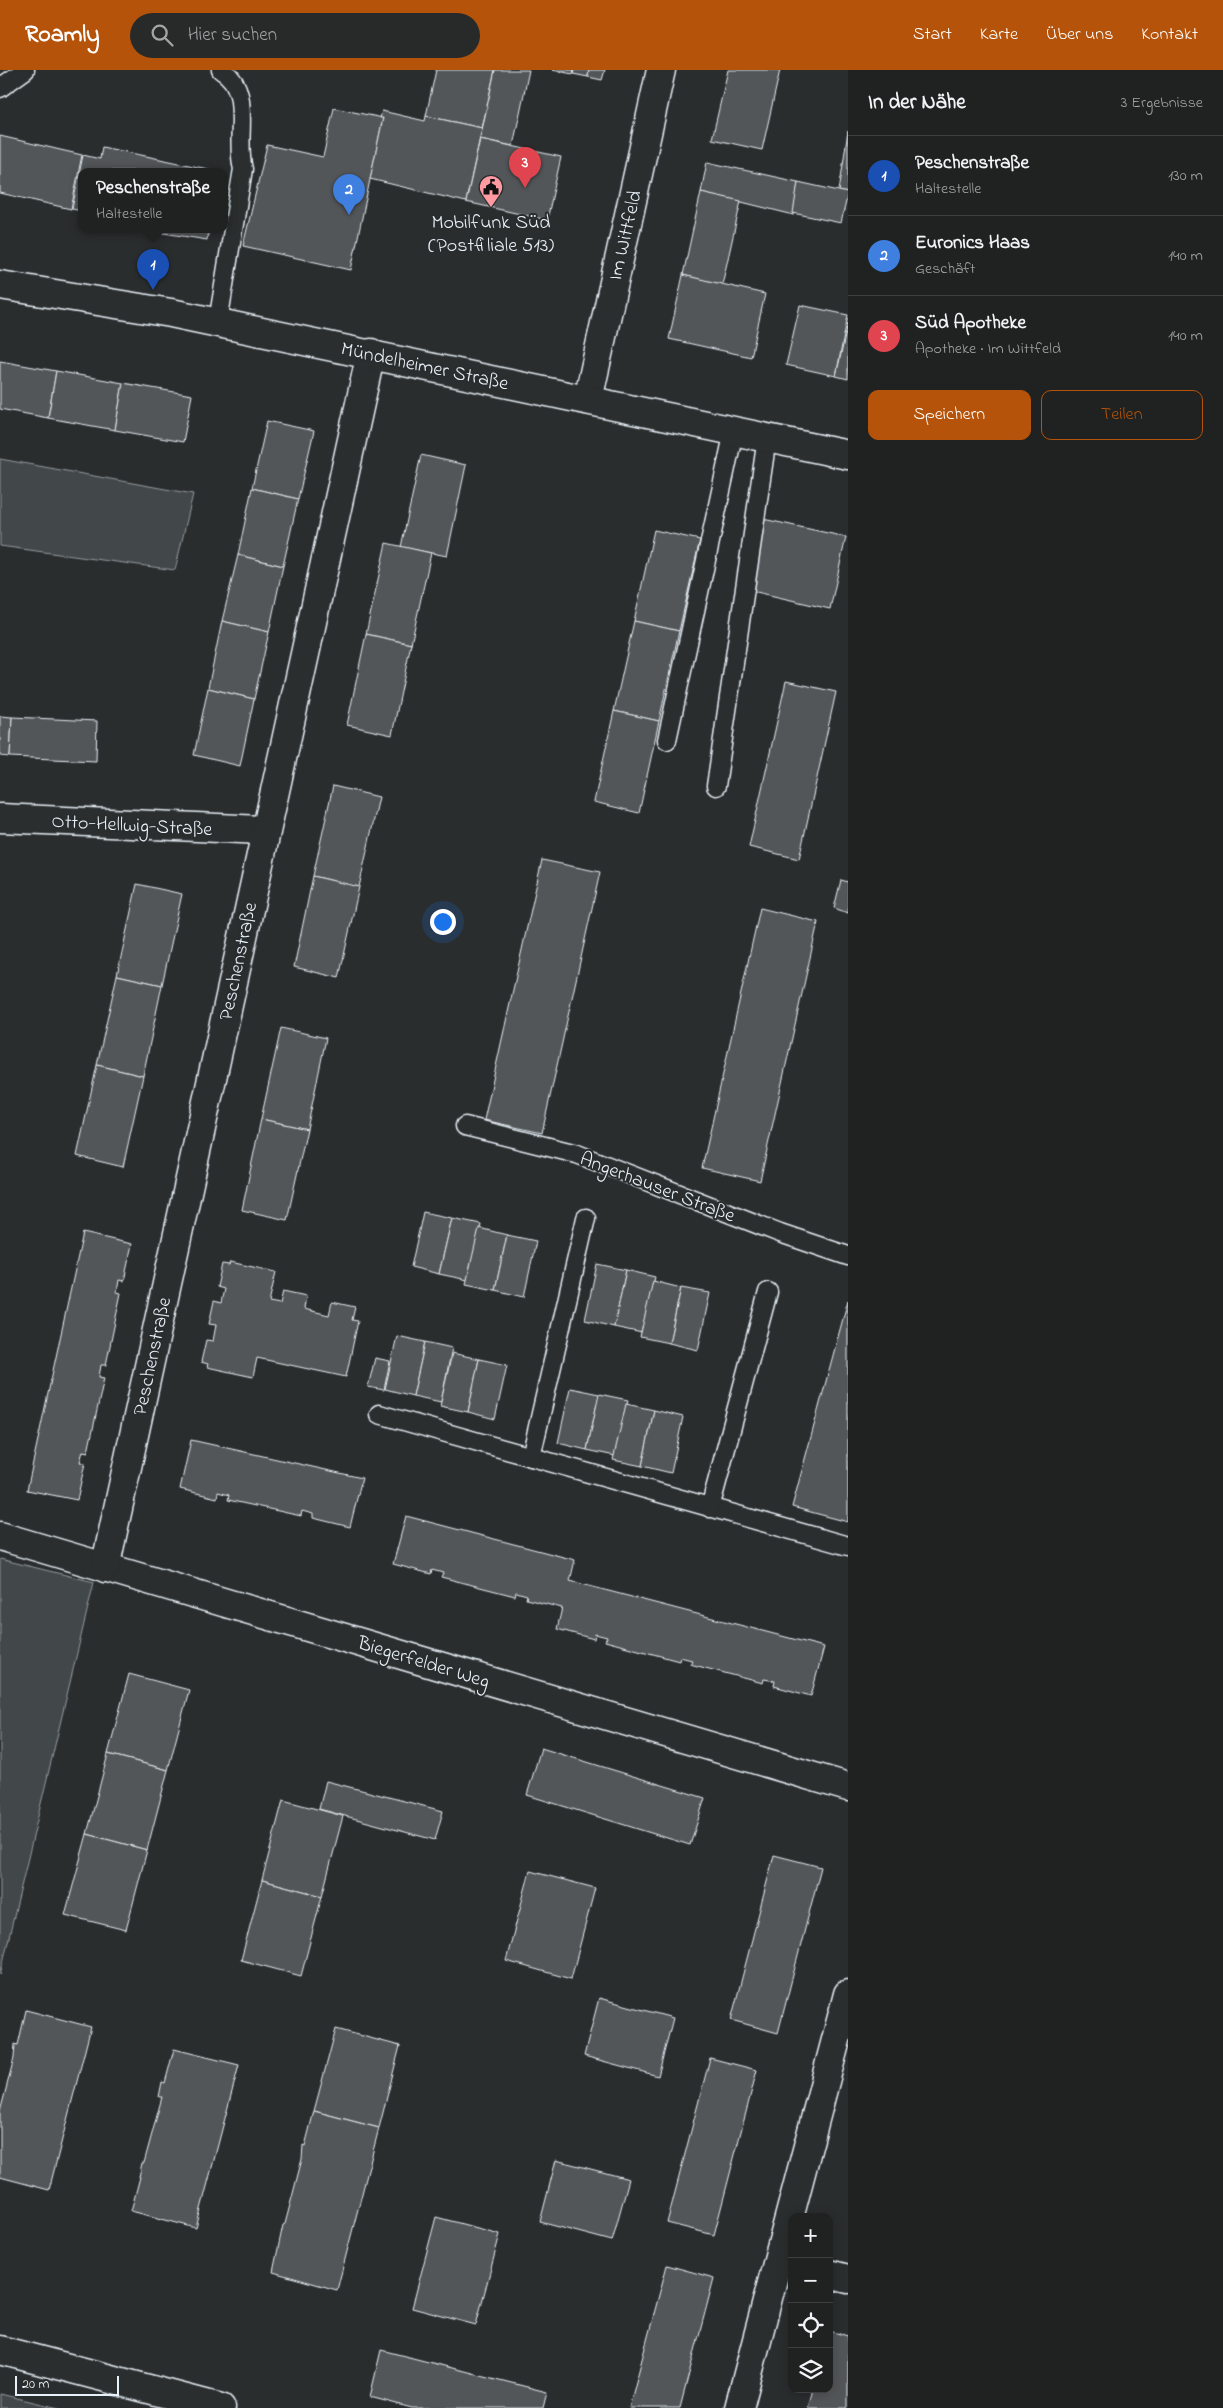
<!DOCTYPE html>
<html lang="de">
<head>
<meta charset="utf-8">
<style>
  :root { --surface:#202222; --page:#282a2a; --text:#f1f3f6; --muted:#a2a4a5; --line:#3d3f40; --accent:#b45309 }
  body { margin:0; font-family:"Indie Flower",sans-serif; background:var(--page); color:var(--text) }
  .controls { position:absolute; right:15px; bottom:15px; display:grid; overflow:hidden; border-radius:10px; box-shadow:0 2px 12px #0003 }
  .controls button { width:45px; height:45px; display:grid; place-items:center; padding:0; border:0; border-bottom:1px solid var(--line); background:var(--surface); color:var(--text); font:25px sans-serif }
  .scale { position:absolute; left:15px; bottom:12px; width:104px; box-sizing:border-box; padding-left:5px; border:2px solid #e8f1f8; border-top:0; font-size:14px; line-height:18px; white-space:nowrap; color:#e8f1f8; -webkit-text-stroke:4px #2a2d2e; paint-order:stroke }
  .you { position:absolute; left:442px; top:851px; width:18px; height:18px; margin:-12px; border:4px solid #fff; border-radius:50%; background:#1a73e8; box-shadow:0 0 0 8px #1a73e833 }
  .badge { display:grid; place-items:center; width:32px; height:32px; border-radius:50%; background:var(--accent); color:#fff; font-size:16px; font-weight:700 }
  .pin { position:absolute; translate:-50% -41px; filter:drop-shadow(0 1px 2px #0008) }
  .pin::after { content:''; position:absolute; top:26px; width:18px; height:15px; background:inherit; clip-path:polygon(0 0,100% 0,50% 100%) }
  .popup { position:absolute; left:78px; top:98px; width:150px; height:65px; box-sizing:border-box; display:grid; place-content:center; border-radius:10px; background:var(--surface); filter:drop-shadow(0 1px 4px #0005); font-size:16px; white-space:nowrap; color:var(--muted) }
  .popup b { font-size:19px; color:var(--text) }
  .popup::after { content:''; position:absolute; left:50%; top:100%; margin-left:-10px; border:10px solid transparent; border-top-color:var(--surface) }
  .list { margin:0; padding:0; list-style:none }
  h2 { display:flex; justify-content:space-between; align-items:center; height:65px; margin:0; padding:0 20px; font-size:21px }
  h2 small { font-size:16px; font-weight:400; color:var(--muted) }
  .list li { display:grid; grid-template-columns:32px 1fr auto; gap:15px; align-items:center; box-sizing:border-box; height:80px; padding:0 20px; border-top:1px solid var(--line) }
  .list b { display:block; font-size:19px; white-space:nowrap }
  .list p { margin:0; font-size:16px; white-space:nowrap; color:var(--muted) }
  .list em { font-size:16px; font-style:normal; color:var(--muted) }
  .actions { display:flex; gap:10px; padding:15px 20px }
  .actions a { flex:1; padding:11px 0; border:1px solid var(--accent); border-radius:10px; text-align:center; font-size:18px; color:var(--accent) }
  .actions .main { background:var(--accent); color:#fff }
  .icon { flex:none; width:28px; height:28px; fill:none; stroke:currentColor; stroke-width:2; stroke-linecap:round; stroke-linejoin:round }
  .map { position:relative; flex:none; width:848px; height:2338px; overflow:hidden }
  header { display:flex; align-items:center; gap:30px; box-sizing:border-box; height:70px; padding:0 25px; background:var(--accent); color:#fff }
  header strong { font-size:24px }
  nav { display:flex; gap:28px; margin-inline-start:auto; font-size:18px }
  .search { width:350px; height:45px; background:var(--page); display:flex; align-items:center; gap:12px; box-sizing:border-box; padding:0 18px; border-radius:28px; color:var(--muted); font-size:19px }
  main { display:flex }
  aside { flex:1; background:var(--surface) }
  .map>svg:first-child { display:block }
</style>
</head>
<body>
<header>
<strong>Roamly</strong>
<div class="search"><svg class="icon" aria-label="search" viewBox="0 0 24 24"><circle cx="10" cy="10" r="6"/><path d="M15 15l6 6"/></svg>Hier suchen</div>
<nav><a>Start</a><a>Karte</a><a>Über uns</a><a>Kontakt</a></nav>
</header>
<main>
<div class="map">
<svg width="848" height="2338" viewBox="0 0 848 2338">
  <rect width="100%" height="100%" fill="#2a2d2e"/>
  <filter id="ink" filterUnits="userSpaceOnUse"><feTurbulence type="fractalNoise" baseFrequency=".02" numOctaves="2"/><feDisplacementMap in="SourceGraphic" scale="10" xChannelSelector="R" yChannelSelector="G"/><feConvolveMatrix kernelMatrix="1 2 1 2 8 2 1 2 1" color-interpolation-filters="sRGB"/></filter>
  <g filter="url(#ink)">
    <g fill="#424648" stroke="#959ca0">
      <path d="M0,389L193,424L175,500L0,476Z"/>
      <path d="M0,1489L94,1512L0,1905Z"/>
      <path d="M0,2324L59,2338H0Z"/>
    </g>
    <g fill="#535759" stroke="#e8f1f8">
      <path d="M436,0H495L482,58L426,46Z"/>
      <path d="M495,0H529L513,76L480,69Z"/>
      <path d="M552,0H574L573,4Z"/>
      <path d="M574,0H589L588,7L573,4Z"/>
      <path d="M589,0H605L602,10L588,7Z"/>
      <path d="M728,0H780L762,80L712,69Z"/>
      <path d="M334,38L383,48L351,200L243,176L267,75L323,87Z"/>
      <path d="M382,41L425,51L426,46L482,58L466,132L370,109L383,48H380Z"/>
      <path d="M848,61V123L839,121Z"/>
      <path d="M0,66L82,85L71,139L0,123Z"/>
      <path d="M480,69L561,87L547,150L466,132Z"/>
      <path d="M102,77L218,101H82V141L72,139L83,85L100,89Z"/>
      <path d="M707,92L798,112L794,145L701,122Z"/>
      <path d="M798,112L848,123L841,153L793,143Z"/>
      <path d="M701,122L741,131L722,215L683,205Z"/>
      <path d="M139,159H209L207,170Z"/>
      <path d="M683,205L765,224L751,287L669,269Z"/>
      <path d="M800,235L848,245L836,306L786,295Z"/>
      <path d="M848,253V309L836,306Z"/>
      <path d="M0,291L56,301L48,348L0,339Z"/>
      <path d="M56,301L123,313L115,360L48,348Z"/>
      <path d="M123,313L192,325L183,372L115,360Z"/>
      <path d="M267,351L314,361L298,429L252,418Z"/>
      <path d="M421,385L466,395L447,486L401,477Z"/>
      <path d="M252,418L298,429L283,496L238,485Z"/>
      <path d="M763,449L846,467L830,539L752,521L759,488H755Z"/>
      <path d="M654,460L700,470L679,561L634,551Z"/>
      <path d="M386,473L431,483L411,574L366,564Z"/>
      <path d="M238,485L283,496L269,562L222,551Z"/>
      <path d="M222,551L269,562L254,629L208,618Z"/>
      <path d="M634,551L679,561L659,651L614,641Z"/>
      <path d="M366,564L411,574L392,665L347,655Z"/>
      <path d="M786,611L836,622L799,789L749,777Z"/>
      <path d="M208,618L254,629L240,696L194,685Z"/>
      <path d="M614,641L659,651L639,743L594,732Z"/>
      <path d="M0,646L12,647L10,687L0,686Z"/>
      <path d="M12,647L97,651L96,691L10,687Z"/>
      <path d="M333,716L379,727L359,817L313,806Z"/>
      <path d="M542,790L600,802L542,1063L484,1050Z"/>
      <path d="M313,806L359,817L339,908L294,897Z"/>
      <path d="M841,810L848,812V843L834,838Z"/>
      <path d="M137,814L182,824L162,915L117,905Z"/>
      <path d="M760,838L818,852L760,1111L702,1098Z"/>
      <path d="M117,905L162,915L143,1006L97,995Z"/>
      <path d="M281,958L326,968L307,1059L261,1049Z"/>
      <path d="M97,995L143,1006L123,1097L77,1086Z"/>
      <path d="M261,1049L307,1059L287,1150L242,1140Z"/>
      <path d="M423,1142L452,1148L439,1204L411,1197Z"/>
      <path d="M452,1148L481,1154L468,1210L439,1204Z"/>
      <path d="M479,1158L507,1165L495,1220L466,1214Z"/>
      <path d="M83,1163L132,1174L124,1211L119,1210L117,1222L121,1223L106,1295H101L99,1307L104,1308L88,1382L83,1381L80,1392L85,1393L77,1430L27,1420Z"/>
      <path d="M507,1165L536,1171L524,1227L495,1220Z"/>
      <path d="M230,1192L276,1202L269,1232L280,1234L283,1221L306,1226L304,1239L329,1245L332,1232L355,1237L352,1250L358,1251L346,1307L257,1288L253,1307L207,1297L208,1294L201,1292L206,1270L213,1271L216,1255L209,1254L214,1231L221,1233L224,1219L217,1217L222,1194L229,1195Z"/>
      <path d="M597,1194L626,1200L614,1257L585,1250Z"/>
      <path d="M626,1200L655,1207L642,1263L614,1257Z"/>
      <path d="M653,1211L681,1218L669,1273L640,1267Z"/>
      <path d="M681,1218L710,1223L698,1280L669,1273Z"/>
      <path d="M848,1230V1452L792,1437Z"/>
      <path d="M397,1266L425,1272L413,1326L385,1319Z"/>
      <path d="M425,1272L452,1278L441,1332L413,1326Z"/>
      <path d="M452,1283L479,1289L468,1342L440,1336Z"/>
      <path d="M375,1288L390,1291L384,1320L368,1317Z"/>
      <path d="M479,1289L507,1295L495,1349L468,1342Z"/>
      <path d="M570,1318L599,1324L587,1380L558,1373Z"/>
      <path d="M599,1324L628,1330L615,1386L587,1380Z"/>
      <path d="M626,1334L654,1340L642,1396L613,1390Z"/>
      <path d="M654,1340L683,1347L671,1403L642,1396Z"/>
      <path d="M191,1370L362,1408L350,1457L313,1448V1444L302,1441L301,1446L228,1430L229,1425L218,1422L217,1428L180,1419Z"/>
      <path d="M406,1446L575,1490L570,1511L824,1577L811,1626L774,1616L775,1611L764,1609L763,1613L690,1594L692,1590L680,1587L679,1591L605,1571L607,1567L595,1564L594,1569L557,1559L562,1538L526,1529L527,1525L516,1522L515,1526L441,1507L443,1503L432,1500L431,1504L393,1494Z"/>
      <path d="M129,1604L189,1620L168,1700L108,1684Z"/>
      <path d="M541,1678L705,1728L690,1775L527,1725Z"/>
      <path d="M108,1684L168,1700L147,1780L87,1764Z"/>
      <path d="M326,1711L443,1741L435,1770L319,1739Z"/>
      <path d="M283,1730L343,1746L322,1826L262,1810Z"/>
      <path d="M87,1764L147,1780L126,1860L65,1845Z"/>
      <path d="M774,1785L821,1797L778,1963L731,1950Z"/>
      <path d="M530,1801L595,1818L571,1909L506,1891Z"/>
      <path d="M262,1810L322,1826L301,1906L241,1890Z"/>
      <path d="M599,1928L673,1948L658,2006L584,1986Z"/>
      <path d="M26,1940L91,1957L49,2120L0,2107V2042L14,1988L15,1974L18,1975Z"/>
      <path d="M336,1959L400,1976L379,2058L314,2041Z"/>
      <path d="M174,1979L239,1995L196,2158L131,2141L140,2107H139L142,2093H144L162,2027H159L162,2012L165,2013Z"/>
      <path d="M710,1988L757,2000L714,2165L667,2153Z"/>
      <path d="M314,2041L379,2058L337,2220L273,2202L283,2155L285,2154L302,2089L303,2075L305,2076Z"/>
      <path d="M556,2090L629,2109L612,2171L540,2152Z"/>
      <path d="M436,2147L500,2164L476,2255L412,2238Z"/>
      <path d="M667,2195L714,2208L680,2338H629Z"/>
      <path d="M829,2261L848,2266V2338H808L813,2319H829Z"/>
      <path d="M381,2280L547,2322L543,2338H412L370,2327Z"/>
    </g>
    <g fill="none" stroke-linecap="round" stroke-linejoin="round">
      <g stroke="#e8f1f8" stroke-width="21">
        <g id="lane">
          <path d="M0,18L25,0"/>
          <path d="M218,252L243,99C234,67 254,19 221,0"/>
          <path d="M667,670L734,361"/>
          <path d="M716,716L767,368"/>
          <path d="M465,1056L577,1084L780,1163L848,1186"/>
          <path d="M379,1344L848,1476"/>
          <path d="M531,1387L586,1148"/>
          <path d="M710,1438L768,1222"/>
        </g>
      </g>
      <g stroke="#e8f1f8" stroke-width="31">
        <g id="street">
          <path d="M588,330L661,0"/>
          <path d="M0,748L264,760"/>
          <path d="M0,1466L848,1717"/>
          <path d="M105,1498C194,1093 279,687 371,283"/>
          <path d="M829,2204L848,2209"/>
          <path d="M0,2280L221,2338"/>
          <path d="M739,2338L848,1924"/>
        </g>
      </g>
      <g stroke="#e8f1f8" stroke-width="31">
        <path id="secondary" d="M0,215L171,243L848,385"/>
      </g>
      <use href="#lane" stroke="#2a2d2e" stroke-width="18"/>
      <use href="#street" stroke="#2a2d2e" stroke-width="28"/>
      <use href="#secondary" stroke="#2a2d2e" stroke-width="28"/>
    </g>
  </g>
  <defs>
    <g id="civic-pin" transform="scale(1.25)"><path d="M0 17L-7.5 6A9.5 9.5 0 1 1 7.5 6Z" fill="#ff9aa2" stroke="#2a2d2e"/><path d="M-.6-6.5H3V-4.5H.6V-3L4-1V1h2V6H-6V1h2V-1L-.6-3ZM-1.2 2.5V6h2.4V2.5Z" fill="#111"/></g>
  </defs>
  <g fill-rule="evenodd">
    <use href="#civic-pin" x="491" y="117"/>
  </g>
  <g text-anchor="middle" stroke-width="4" stroke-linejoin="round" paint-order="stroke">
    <g font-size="20" fill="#e8f1f8" stroke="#2a2d2e">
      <text x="491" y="158">Mobilfunk Süd<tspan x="491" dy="23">(Postfiliale 513)</tspan></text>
    </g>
    <g font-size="20" fill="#e8f1f8" stroke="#2a2d2e">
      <text transform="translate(624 165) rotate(-77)" y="7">Im Wittfeld</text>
      <text transform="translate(425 295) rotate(12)" y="7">Mündelheimer Straße</text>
      <text transform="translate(132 754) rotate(3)" y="7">Otto-Hellwig-Straße</text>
      <text transform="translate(237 891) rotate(-78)" y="7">Peschenstraße</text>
      <text transform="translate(658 1116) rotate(21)" y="7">Angerhauser Straße</text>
      <text transform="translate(151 1286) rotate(-78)" y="7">Peschenstraße</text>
      <text transform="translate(424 1591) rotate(17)" y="7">Biegerfelder Weg</text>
    </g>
  </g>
</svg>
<div class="controls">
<button>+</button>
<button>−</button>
<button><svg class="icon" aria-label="locate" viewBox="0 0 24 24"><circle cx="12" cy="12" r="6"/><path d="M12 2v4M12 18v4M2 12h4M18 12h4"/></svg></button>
<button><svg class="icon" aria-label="layers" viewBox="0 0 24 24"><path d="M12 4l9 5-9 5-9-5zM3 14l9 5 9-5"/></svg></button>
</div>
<div class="scale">20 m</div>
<div class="you"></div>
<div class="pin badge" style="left:153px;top:220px;background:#1a4fb4">1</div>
<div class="popup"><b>Peschenstraße</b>Haltestelle</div>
<div class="pin badge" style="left:349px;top:145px;background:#3f7fe0">2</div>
<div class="pin badge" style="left:525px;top:118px;background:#e0444e">3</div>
</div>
<aside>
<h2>In der Nähe<small>3 Ergebnisse</small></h2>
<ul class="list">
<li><span class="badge" style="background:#1a4fb4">1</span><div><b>Peschenstraße</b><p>Haltestelle</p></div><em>130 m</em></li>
<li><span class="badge" style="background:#3f7fe0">2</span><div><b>Euronics Haas</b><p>Geschäft</p></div><em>140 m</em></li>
<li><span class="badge" style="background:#e0444e">3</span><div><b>Süd Apotheke</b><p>Apotheke · Im Wittfeld</p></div><em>140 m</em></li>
</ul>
<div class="actions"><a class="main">Speichern</a><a>Teilen</a></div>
</aside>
</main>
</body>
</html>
